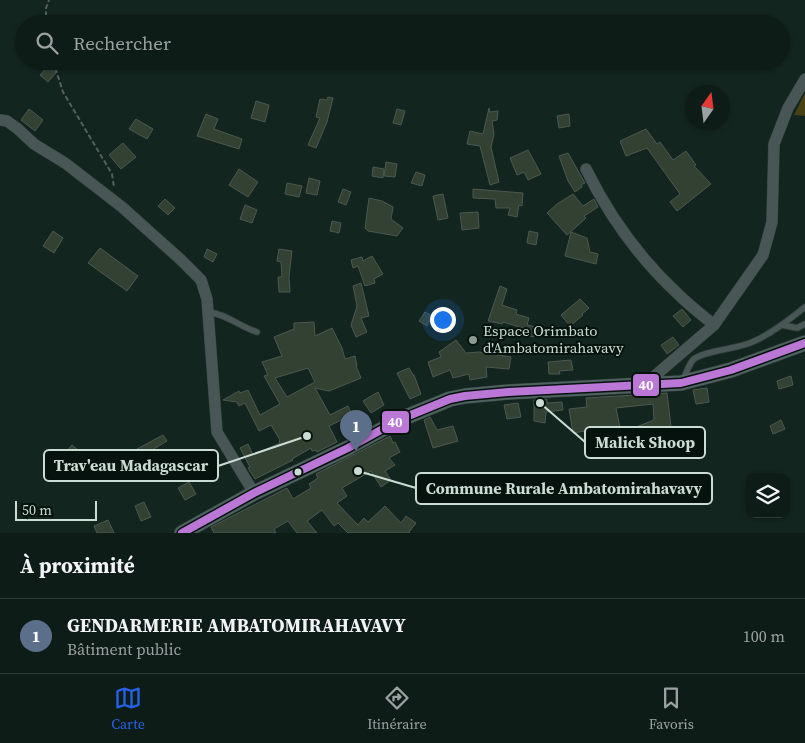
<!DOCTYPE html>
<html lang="fr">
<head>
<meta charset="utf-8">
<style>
  :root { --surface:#0e1c17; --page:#172520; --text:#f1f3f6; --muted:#9ba1a1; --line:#2e3a36; --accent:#2563eb }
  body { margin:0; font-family:"Source Serif 4",serif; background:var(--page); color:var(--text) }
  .controls { position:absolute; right:15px; bottom:15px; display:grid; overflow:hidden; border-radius:10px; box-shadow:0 1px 4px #0004 }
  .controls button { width:45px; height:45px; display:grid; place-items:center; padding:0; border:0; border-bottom:1px solid var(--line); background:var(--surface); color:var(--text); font:25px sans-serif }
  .compass { position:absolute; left:685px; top:85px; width:45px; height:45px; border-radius:50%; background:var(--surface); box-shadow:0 1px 4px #0004; rotate:14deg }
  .scale { position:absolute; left:15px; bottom:12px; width:82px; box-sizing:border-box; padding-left:5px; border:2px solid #cadcd3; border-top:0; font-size:14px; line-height:18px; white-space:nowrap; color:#cadcd3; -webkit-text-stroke:4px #05120d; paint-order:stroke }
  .you { position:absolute; left:442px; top:319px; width:18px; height:18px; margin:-12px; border:4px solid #fff; border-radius:50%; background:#1a73e8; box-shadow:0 0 0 8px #1a73e833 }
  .badge { display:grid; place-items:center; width:32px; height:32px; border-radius:50%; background:var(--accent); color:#fff; font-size:16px; font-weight:700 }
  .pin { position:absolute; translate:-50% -41px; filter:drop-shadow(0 1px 2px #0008) }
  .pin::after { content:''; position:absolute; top:26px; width:18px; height:15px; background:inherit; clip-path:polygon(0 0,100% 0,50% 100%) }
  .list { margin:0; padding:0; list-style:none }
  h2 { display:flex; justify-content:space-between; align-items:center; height:65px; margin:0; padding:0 20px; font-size:21px }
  h2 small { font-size:16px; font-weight:400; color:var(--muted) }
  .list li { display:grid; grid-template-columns:32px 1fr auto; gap:15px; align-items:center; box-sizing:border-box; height:75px; padding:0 20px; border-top:1px solid var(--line) }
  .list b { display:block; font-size:19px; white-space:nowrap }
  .list p { margin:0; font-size:16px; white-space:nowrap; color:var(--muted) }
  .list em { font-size:16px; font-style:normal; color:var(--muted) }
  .icon { flex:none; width:28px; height:28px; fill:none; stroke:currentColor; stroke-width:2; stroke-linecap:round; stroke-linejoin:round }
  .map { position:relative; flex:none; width:805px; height:533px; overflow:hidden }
  .search { position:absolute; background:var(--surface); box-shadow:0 1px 4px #0004; left:15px; right:15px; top:15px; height:55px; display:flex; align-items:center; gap:12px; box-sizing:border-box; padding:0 18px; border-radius:28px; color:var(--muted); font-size:19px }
  .sheet { height:140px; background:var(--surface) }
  nav { display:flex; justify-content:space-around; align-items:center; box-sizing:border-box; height:70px; border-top:1px solid var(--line); background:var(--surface); font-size:14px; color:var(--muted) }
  nav a { display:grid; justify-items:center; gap:2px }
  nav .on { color:var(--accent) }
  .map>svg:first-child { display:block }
</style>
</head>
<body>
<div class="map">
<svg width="805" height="533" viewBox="0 0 805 533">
  <rect width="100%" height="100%" fill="#13251f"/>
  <path fill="#474114" d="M805,93V116L794,115Z"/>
  <g fill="#334133" stroke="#4d5850" fill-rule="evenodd">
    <path d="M48,66L56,73L48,82L40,75Z"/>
    <path d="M328,97L333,98L327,122L316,148L308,145L320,118L316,117L320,99L327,100Z"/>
    <path d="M256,101L269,105L265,122L251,118Z"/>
    <path d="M489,108L490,112L498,111L497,120L492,121L494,134L491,147L499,182L490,185L480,146L467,144L470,131L483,134Z"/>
    <path d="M29,109L43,120L35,131L21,120Z"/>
    <path d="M397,109L405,111L401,125L393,123Z"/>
    <path d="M206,114L218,119L214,129L242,139L239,149L197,136Z"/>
    <path d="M569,114L570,126L559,128L557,116Z"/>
    <path d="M136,119L153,129L147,139L129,129Z"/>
    <path d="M646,129L657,144L660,142L673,160L686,151L696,165L694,166L711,184L677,211L670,202L680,194L647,148L626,156L620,141Z"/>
    <path d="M123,143L136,157L121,169L109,155Z"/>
    <path d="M528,150L541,174L528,180L524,172L517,175L510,158Z"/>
    <path d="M568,153L585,183L581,185L582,187L575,192L568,181L559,156Z"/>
    <path d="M386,162L397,164L395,177L384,176Z"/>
    <path d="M373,167L384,169L383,178L372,176Z"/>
    <path d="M239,169L258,182L248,197L229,185Z"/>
    <path d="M416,172L425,175L422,186L411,183Z"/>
    <path d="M309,178L320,181L317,195L306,193Z"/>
    <path d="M287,183L302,186L299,197L285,194Z"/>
    <path d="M343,189L351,192L346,205L338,202Z"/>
    <path d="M473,189L523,193L522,206L519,205L517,217L508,215L510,208H496L495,199L473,198Z"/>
    <path d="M443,194L448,218L438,220L433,196Z"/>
    <path d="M573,194L583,206L594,199L598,207L584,216L586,218L567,235L547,213L557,204Z"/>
    <path d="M369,198L382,201L393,207L391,219L403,228L397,236L368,231L365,228Z"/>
    <path d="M165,199L175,208L168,215L158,206Z"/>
    <path d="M245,205L257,210L252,223L240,219Z"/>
    <path d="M478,212L479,228L462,230L460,213Z"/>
    <path d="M332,221L341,223L339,233L330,231Z"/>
    <path d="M53,231L63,238L54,253L43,246Z"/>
    <path d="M529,231L538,233L536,245L527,243Z"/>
    <path d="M571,232L587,238L590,252L598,254L596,264L565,256Z"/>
    <path d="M100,248L138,276L127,291L88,263Z"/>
    <path d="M207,249L217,254L213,262L204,257Z"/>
    <path d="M279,249L292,251L289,277L290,292H279L278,277H282L281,262L277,261Z"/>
    <path d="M372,256L383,274L374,279L375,283L365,286L358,266L353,268L351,260L362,257L363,261Z"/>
    <path d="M361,283L369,316L361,318L367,332L356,337L351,325L357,306L353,286Z"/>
    <path d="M500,286L507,289L502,305L517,310L516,314L529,318L527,325L536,327L534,337L525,335L526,329L503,322L502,324L488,321Z"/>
    <path d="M580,299L589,308L582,314L583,315L570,326L561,315Z"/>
    <path d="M682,309L691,320L683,327L673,316Z"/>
    <path d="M425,312L432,316L427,326L419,321Z"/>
    <path d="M314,322L315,336L332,328L342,348L345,359L355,356L357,366H356L361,378L329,391L315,388L330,415L348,406L352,415L329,426L337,442L317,452L316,450L312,451L311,448L292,459L293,460L255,479L248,468L250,467L240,448L248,444L253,455L280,443L279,441L280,440L271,425L259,431L245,403L239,406L237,402L223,400L239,391L240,393L248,390L260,415L280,404L264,376L268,375L262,362L282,356L274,337L294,329V323ZM308,368L315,382L287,397L275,378Z"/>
    <path d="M673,337L679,345L667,354L661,345Z"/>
    <path d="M456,340L466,353L479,352L511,357L509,369L486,367L487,377L470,380L469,374L453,378L450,370L433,377L428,362L441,357L439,352Z"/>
    <path d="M571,360L573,370L559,371L560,374H549L548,362Z"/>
    <path d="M409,368L413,375H414L421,394L410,399L397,373Z"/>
    <path d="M791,376L793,385L779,389L777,381Z"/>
    <path d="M707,388L709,402L696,404L693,390Z"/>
    <path d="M378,392L384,405L371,413L363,401Z"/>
    <path d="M667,393L672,435L664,437L663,434L639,444L642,451L629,457L621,440L604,443V445L591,449L585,431L573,433L569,409L587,407L586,398ZM653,404L654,420L621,433L616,408Z"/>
    <path d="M547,399V403L562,402L563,410L546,412L545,423L534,421V400Z"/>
    <path d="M518,403L521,417L507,419L504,405Z"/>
    <path d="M430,417L437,430L453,426L458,441L433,448L424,420Z"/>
    <path d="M781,420L785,429L773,434L770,426Z"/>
    <path d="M163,435L167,441L152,450L161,468L148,475L138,457L140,456L137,449Z"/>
    <path d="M390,436L393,443L395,442L400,452L389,458L395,465L385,471L391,480L381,487L371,471L342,488L347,496L337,503L358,525L364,518L368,522L385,506L401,523L406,516L416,523L409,532L410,533H348L338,523L334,526L322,510L307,521L317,533H297L288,521L274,529L276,533H214L211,527L287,488L293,499L311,488L309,484L318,478L316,474Z"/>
    <path d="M72,445L79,451L69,461L63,455Z"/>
    <path d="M189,482L196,494L185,500L178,488Z"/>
    <path d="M144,502L151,517L141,521L135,506Z"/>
    <path d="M108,520L114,533H97L94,526Z"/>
  </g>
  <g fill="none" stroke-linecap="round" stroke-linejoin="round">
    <g stroke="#32413b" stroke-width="7">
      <g id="lane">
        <path d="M208,312C229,315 238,326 257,332"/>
        <path d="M782,325L797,328L805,324"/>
        <path d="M683,380C686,374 689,363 694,359C704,351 735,349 750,343C770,335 788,321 805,307"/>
      </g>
    </g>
    <g stroke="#32413b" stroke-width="12">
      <g id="street">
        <path d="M0,120L7,121L18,129L34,144L65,163L122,207L180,259L201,280L207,299L217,432L254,493"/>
        <path d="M586,169C609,216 641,260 679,295C690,306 702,315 714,325"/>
        <path d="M643,386L714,325L763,255L772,222L774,144L788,108L805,79"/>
      </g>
    </g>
    <g stroke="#32413b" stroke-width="16">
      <path id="secondary" d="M182,533L254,493L348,448L401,419L450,399L465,396L508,392L681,383L731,370L805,343"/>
    </g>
    <g stroke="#54605f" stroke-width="2" stroke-dasharray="5 2.5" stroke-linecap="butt">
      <path d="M46,24V8L49,0"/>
      <path d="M53,61L63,92L112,174L114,187"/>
    </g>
    <use href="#lane" stroke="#485656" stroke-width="5.5"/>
    <use href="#street" stroke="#485656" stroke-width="11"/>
    <use href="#secondary" stroke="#4f6160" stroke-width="15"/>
    <g stroke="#05120d" stroke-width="11">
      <path id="bus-1" d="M182,533L254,493L348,448L401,419L450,399L465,396L508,392L681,383L731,370L805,343"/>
    </g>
    <use href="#bus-1" stroke="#ba77d6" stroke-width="8"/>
  </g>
  <circle fill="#8a9c94" stroke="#05120d" stroke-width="2" cx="473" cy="340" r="5"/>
  <circle fill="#cadcd3" stroke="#05120d" stroke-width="2" cx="298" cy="472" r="4.5"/>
  <g text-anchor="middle" stroke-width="4" stroke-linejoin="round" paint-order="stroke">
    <g font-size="15" fill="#cadcd3" stroke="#05120d" text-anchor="start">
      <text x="483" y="336">Espace Orimbato<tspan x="483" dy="17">d'Ambatomirahavavy</tspan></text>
    </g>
  </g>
  <path fill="none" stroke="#cadcd3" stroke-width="2" d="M540 403L585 442M307 436L218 466M358 471L416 488"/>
  <g fill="#cadcd3" stroke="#05120d" stroke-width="2">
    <circle cx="540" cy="403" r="5"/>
    <circle cx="307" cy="436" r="5"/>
    <circle cx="358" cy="471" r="5"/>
  </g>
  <g fill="#05120d" stroke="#cadcd3" stroke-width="2">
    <rect x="585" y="427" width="120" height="31" rx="5"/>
    <rect x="44" y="450" width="174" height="31" rx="5"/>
    <rect x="416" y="473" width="296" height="31" rx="5"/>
  </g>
  <g font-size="16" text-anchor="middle" font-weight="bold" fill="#cadcd3">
    <text x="645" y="448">Malick Shoop</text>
    <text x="131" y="471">Trav'eau Madagascar</text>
    <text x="564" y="494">Commune Rurale Ambatomirahavavy</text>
  </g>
  <g stroke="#05120d" stroke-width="2">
    <rect x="632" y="373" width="28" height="24" rx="5" fill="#ba77d6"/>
    <rect x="381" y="410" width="29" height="24" rx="5" fill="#ba77d6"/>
  </g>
  <g font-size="14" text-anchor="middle" font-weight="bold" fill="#fff">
    <text x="646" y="390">40</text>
    <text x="395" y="427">40</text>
  </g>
</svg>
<div class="controls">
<button><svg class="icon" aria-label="layers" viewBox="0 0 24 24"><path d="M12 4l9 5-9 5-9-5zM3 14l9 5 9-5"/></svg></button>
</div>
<svg class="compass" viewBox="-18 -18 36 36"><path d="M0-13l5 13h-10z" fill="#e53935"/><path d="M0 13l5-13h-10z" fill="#9ba1a1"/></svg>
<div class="scale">50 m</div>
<div class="you"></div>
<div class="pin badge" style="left:356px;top:451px;background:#5c6f8a">1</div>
<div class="search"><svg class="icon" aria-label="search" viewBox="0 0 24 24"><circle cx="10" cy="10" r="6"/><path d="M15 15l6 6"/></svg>Rechercher</div>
</div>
<section class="sheet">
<h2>À proximité<small></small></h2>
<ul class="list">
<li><span class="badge" style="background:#5c6f8a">1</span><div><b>GENDARMERIE AMBATOMIRAHAVAVY</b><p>Bâtiment public</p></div><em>100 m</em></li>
</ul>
</section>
<nav>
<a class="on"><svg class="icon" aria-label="map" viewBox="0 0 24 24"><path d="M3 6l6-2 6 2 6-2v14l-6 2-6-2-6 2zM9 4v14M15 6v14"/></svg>Carte</a>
<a><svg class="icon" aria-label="directions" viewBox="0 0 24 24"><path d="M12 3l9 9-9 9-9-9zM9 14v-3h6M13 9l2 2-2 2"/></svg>Itinéraire</a>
<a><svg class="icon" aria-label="saved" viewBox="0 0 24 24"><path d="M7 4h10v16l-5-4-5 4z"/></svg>Favoris</a>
</nav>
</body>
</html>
